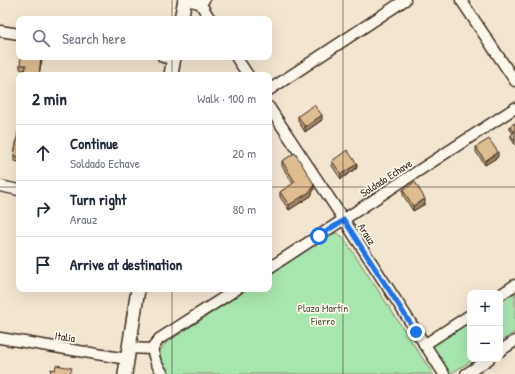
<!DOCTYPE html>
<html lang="en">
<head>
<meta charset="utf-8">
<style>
  :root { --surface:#fff; --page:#f2f2f3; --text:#1f2937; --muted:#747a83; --line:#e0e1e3 }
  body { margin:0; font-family:"Patrick Hand",sans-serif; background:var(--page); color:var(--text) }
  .controls { position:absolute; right:12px; bottom:12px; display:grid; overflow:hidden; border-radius:8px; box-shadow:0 4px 16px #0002 }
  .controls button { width:36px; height:36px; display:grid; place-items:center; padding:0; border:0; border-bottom:1px solid var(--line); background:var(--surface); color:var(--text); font:20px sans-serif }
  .stop { position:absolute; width:12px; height:12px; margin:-9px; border:3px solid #1a73e8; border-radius:50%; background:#fff }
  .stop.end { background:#1a73e8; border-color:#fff; box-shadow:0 1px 4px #0008 }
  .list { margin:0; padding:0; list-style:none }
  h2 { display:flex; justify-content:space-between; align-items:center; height:52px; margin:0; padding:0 16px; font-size:17px }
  h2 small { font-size:13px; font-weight:400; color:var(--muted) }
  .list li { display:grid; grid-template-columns:26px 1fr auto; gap:12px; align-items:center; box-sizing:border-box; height:56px; padding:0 16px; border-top:1px solid var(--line) }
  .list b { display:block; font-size:15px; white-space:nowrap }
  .list p { margin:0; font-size:13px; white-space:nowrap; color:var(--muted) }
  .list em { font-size:13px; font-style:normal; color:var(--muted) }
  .icon { flex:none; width:22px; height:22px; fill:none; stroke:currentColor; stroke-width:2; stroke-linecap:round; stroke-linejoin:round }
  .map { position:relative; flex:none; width:515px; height:374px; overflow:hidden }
  .search { position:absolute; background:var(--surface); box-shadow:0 4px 16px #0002; left:16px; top:16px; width:256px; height:44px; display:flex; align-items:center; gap:10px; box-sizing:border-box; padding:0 14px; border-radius:8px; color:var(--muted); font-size:15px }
  .panel { position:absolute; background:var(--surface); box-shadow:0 4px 16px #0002; left:16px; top:72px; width:256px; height:220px; border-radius:8px }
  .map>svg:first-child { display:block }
</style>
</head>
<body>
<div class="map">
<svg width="515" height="374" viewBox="0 0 515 374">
  <rect width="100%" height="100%" fill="#f3e6d1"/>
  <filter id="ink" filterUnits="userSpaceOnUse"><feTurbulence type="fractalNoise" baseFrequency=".025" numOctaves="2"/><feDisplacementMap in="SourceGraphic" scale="8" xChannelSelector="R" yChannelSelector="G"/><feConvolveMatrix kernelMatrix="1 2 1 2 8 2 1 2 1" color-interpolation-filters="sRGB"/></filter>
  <g filter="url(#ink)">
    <g fill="#a7e6ae" stroke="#718866">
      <path d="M337,233L343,237L433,374H171C166,367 156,356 162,348C163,346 165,345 166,343L248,289H269V275L330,235Z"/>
      <path d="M515,286V332L500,342V296Z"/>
      <path d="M470,316V359H474L450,374L430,343Z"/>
    </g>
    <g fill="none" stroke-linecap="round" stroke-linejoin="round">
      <g stroke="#3b2a1e" stroke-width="13">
        <g id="minor">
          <path d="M185,0L200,3L204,0"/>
          <path d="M461,0L515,81"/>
          <path d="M200,3L210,19"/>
          <path d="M0,31L19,34"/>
          <path d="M163,57L174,59"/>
          <path d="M236,57L248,75"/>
          <path d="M269,90L405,0"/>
          <path d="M269,107L344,220L444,374"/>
          <path d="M0,186L19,190"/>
          <path d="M269,268L515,108"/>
          <path d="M500,295L515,285"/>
          <path d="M0,338L127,359"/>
          <path d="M424,345L470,315"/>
          <path d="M129,348L152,349"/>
          <path d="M152,349L159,339L237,289"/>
          <path d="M152,349L156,363L163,374"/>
          <path d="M500,351L515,341"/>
          <path d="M466,374L489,359"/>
        </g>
      </g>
      <g stroke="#3b2a1e" stroke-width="16">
        <g id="tertiary">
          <path d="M181,19L185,0"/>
          <path d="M171,75L174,57"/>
          <path d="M125,374L138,289"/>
        </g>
      </g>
      <use href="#minor" stroke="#fbf7ec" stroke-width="10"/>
      <use href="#tertiary" stroke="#fbf7ec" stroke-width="13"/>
    </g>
    <g fill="#c0a37d" stroke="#3b2a1e">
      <path d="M42,60L39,75H25V70L20,69V65Z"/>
      <path d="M298,116L322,120L305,132L298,121Z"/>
      <path d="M515,123V145L511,138V135L513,133L510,130V126Z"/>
      <path d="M19,127V162L14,161V156Z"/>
      <path d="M476,147L498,157L485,165L476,152Z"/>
      <path d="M282,161L314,189L311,196L289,210L280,197V192L293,184L282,166Z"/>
      <path d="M332,161L357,168L341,179L332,166Z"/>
      <path d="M403,190L425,204L413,211L403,195Z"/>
    </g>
    <g fill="#9c8466" stroke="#3b2a1e">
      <path d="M322,115V120L305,132V127Z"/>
      <path d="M498,152V157L485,165V161Z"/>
      <path d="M357,164V168L341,179V174Z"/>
      <path d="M314,184V189L311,196L289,210V205Z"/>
      <path d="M425,199V204L413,211V206Z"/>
    </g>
    <g fill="#dfbd91" stroke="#3b2a1e">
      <path d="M21,57H41L39,75L25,74L26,65H20Z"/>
      <path d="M314,105L322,115L305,127L298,116Z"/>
      <path d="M515,123V141L511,135L514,132L510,126Z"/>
      <path d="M19,127V157L14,156Z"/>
      <path d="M489,139L498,152L485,161L476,147Z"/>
      <path d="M347,150L357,164L341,174L332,161Z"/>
      <path d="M295,153L314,184L311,191L289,205L280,192L295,182L282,161Z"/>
      <path d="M415,182L425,199L413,206L403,190Z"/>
      <path d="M56,365L72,368L70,374H50L51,369L55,370Z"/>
    </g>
  </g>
  <g fill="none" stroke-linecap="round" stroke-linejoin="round" filter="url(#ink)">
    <path stroke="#1a73e8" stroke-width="5" d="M319,236L344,220L416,332"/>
  </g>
  <path fill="none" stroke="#3b2a1e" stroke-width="1" stroke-opacity="0.55" d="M172,0V19M343,0V374M172,57V75M0,187H19M269,187H515M172,289V374"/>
  <g text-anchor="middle" stroke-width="3.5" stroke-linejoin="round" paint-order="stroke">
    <g font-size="11" fill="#3b2a1e" stroke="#fbf7ec">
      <text transform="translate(386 178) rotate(-33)" y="4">Soldado Echave</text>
      <text transform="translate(367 234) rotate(57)" y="4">Arauz</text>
      <text transform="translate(65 337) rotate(9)" y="4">Italia</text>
    </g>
    <g font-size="11" fill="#565942" stroke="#fbf7ec">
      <text x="323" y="312">Plaza Martín<tspan x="323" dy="13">Fierro</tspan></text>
    </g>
  </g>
</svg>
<div class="controls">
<button>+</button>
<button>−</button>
</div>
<div class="stop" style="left:319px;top:236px"></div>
<div class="stop end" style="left:416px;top:332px"></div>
<div class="search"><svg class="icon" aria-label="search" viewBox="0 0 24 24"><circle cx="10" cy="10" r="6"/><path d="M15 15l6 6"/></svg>Search here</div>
<section class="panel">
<h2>2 min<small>Walk · 100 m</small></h2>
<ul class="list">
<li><svg class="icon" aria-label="ahead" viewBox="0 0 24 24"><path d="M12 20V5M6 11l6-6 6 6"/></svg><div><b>Continue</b><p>Soldado Echave</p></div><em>20 m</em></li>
<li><svg class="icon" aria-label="right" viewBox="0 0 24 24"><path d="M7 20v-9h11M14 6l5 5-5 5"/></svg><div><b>Turn right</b><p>Arauz</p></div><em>80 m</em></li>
<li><svg class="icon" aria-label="arrive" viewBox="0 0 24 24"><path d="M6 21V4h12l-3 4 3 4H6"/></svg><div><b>Arrive at destination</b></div></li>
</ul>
</section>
</div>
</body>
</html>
